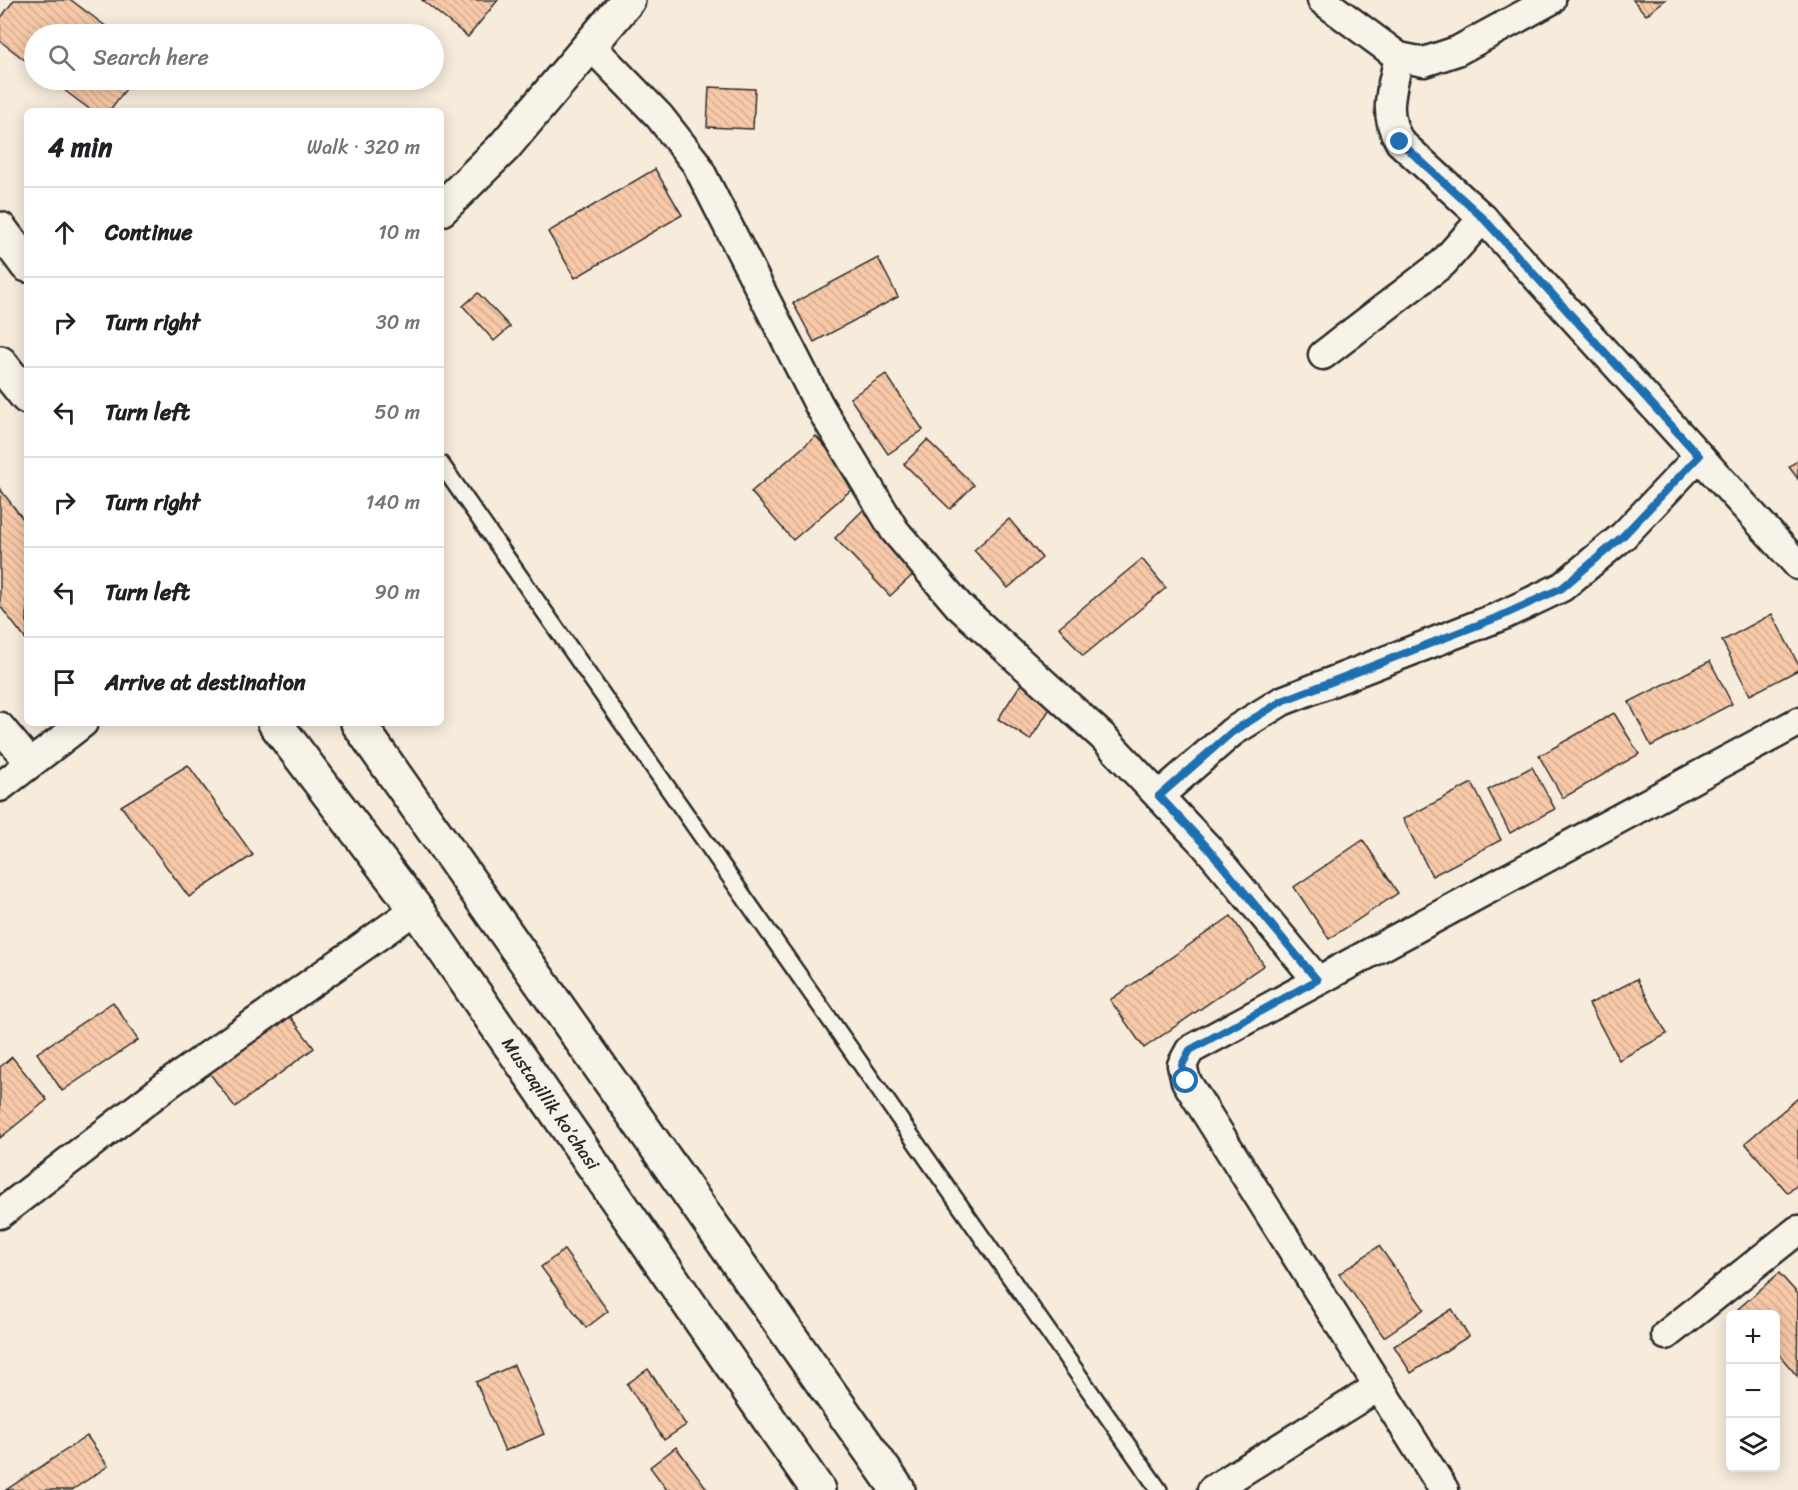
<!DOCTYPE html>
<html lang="en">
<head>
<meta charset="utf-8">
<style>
  :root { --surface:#fff; --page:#f6f6f6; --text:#202124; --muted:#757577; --line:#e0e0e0 }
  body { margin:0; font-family:Sriracha,sans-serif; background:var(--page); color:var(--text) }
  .controls { position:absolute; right:18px; bottom:18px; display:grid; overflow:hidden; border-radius:9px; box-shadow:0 3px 15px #0003 }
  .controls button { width:54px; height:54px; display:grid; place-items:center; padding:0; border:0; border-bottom:2px solid var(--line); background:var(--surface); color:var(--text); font:30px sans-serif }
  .stop { position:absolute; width:18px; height:18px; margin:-14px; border:4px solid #1f6fb2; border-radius:50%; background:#fff }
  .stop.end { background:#1f6fb2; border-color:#fff; box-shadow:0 2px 6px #0008 }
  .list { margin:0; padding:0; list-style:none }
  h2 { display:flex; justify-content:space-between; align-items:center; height:78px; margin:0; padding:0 24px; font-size:26px }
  h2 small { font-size:20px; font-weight:400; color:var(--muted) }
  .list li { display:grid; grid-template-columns:39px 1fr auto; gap:18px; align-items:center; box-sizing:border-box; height:90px; padding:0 24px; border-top:2px solid var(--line) }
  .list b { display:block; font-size:22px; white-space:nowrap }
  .list em { font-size:20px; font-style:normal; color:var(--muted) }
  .icon { flex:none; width:33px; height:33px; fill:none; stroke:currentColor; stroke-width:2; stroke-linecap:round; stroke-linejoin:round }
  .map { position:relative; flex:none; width:1798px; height:1490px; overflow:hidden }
  .search { position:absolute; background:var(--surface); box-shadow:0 3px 15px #0003; left:24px; top:24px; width:420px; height:66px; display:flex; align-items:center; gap:15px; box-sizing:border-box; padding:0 21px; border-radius:33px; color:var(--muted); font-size:22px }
  .panel { position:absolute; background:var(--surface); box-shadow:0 3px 15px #0003; left:24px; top:108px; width:420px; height:618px; border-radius:9px }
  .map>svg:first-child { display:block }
</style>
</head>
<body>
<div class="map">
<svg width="1798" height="1490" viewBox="0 0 1798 1490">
  <defs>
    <pattern id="building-back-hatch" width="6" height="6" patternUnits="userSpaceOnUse" patternTransform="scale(1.5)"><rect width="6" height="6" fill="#f8c9a8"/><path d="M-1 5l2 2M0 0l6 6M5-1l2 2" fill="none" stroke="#d5ad91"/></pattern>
  </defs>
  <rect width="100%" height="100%" fill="#f7ebdb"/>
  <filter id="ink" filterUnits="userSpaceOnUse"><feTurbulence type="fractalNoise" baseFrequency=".0167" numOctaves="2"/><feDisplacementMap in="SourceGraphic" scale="12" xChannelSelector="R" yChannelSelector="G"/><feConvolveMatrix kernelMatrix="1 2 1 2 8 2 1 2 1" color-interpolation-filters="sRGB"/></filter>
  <g filter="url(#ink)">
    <g fill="url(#building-back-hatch)" stroke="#2b2b2b" stroke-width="1.5">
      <path d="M14,0H71L116,34H34V67L0,41V19Z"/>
      <path d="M422,0H498L468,37Z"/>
      <path d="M1633,0H1665L1646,15Z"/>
      <path d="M51,80H133L109,111H92Z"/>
      <path d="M709,87L755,89L753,129L707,127Z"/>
      <path d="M655,169L682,215L575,278L548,232Z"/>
      <path d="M878,258L898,297L814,342L793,303Z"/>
      <path d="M478,293L510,327L494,341L463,306Z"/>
      <path d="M886,374L923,430L888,454L850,398Z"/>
      <path d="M816,436L858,484L793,540L751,492Z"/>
      <path d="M927,440L974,485L950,509L904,464Z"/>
      <path d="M1798,460V479L1789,467Z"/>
      <path d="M0,489L27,524V641L0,606Z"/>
      <path d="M863,510L919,569L890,596L835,538Z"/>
      <path d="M1009,519L1042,558L1008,588L974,550Z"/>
      <path d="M1142,559L1166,588L1083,656L1059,627Z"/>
      <path d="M1772,614L1798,664V670L1750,695L1722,641Z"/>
      <path d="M1710,661L1732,704L1651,746L1629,702Z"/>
      <path d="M1028,673L1060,693L1030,740L998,719Z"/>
      <path d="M1614,713L1639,754L1563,798L1539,756Z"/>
      <path d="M188,765L253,855L189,897L121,806Z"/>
      <path d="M1532,767L1555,809L1510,833L1488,790Z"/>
      <path d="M1472,783L1501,840L1432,876L1403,819Z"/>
      <path d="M1363,840L1398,893L1329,939L1294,887Z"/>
      <path d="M1231,916L1264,965L1144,1048L1110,1000Z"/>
      <path d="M1637,979L1667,1034L1619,1060L1589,1004Z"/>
      <path d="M113,1002L138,1040L62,1091L37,1053Z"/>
      <path d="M283,1007L314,1048L235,1107L204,1066Z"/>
      <path d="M12,1057L47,1100L0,1138V1067Z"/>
      <path d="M1798,1098V1184L1788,1193L1745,1143Z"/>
      <path d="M1379,1246L1424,1309L1384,1337L1339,1274Z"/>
      <path d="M564,1250L608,1311L586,1328L541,1267Z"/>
      <path d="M1779,1273L1798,1294L1797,1376L1776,1351V1314H1743L1738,1309Z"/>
      <path d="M1452,1309L1469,1336L1411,1373L1394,1346Z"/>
      <path d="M514,1365L544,1434L505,1451L476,1382Z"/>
      <path d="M648,1369L686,1425L664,1440L627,1384Z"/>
      <path d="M87,1436L108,1466L72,1490H6Z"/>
      <path d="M676,1447L708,1490H667L650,1467Z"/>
    </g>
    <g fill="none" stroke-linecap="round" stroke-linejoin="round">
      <g stroke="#2b2b2b" stroke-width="20">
        <path id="lane" d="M441,464L1159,1490"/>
      </g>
      <g stroke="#2b2b2b" stroke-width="33">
        <g id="street">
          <path d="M1322,0L1399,57L1424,62L1457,51L1551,0"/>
          <path d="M591,46L659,116L696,163L820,407L895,531L959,606L1102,736L1206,846L1317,980"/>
          <path d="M1399,57C1392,90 1382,112 1400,142L1483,218L1798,565"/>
          <path d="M1323,355L1443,263L1483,218"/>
          <path d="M0,727L30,763"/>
          <path d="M0,787L83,723"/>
          <path d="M1159,796L1232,732L1282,701L1501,616L1562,587L1623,536L1699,456"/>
          <path d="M0,1214L171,1082L416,909"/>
          <path d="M1666,1335L1798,1230"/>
          <path d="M1212,1490L1378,1387"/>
          <path d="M1444,1490L1186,1081L1182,1065L1190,1050L1798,722"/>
        </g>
      </g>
      <g stroke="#2b2b2b" stroke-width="38">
        <g id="secondary">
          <path d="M441,209L504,147L628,0"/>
          <path d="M0,229L27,265"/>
          <path d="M0,363L27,397"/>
          <path id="s1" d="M275,723L416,909L818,1490"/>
          <path d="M358,723L898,1490"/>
        </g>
      </g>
      <use href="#lane" stroke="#f7f3e8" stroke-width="15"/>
      <use href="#street" stroke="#f7f3e8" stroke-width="28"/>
      <use href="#secondary" stroke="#f7f3e8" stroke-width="33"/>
    </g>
  </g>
  <g fill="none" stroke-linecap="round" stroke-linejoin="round" filter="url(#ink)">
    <path stroke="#1f6fb2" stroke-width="8" d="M1186,1081L1182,1065L1190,1050L1317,980L1206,846L1159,796L1232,732L1282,701L1501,616L1562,588L1623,536L1699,456L1483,218L1400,142"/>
  </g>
  <g text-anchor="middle" stroke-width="4.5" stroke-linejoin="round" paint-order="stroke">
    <g font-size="18" fill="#2b2b2b" stroke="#f7f3e8">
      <text dy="6" stroke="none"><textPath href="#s1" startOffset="470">Mustaqillik ko’chasi</textPath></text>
    </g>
  </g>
</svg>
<div class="controls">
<button>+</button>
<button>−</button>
<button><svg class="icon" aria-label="layers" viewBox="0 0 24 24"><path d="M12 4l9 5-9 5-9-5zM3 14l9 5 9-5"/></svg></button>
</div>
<div class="stop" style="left:1186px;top:1081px"></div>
<div class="stop end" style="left:1400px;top:142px"></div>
<div class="search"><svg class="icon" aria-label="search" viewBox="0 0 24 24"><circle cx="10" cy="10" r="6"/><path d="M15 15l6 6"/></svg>Search here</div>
<section class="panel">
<h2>4 min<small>Walk · 320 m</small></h2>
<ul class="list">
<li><svg class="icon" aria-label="ahead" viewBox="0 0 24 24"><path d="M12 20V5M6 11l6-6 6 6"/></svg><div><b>Continue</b></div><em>10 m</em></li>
<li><svg class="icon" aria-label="right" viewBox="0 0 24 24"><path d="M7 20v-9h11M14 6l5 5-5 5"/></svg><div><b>Turn right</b></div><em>30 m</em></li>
<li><svg class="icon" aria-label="left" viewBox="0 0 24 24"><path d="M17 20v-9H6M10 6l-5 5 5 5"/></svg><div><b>Turn left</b></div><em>50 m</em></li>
<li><svg class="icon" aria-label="right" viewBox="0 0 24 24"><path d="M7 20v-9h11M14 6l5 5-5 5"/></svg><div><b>Turn right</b></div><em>140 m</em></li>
<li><svg class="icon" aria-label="left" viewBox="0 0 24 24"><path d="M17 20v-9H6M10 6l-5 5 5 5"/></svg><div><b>Turn left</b></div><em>90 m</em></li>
<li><svg class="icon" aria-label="arrive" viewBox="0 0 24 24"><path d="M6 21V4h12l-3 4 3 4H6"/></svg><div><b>Arrive at destination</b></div></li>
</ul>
</section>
</div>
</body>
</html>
